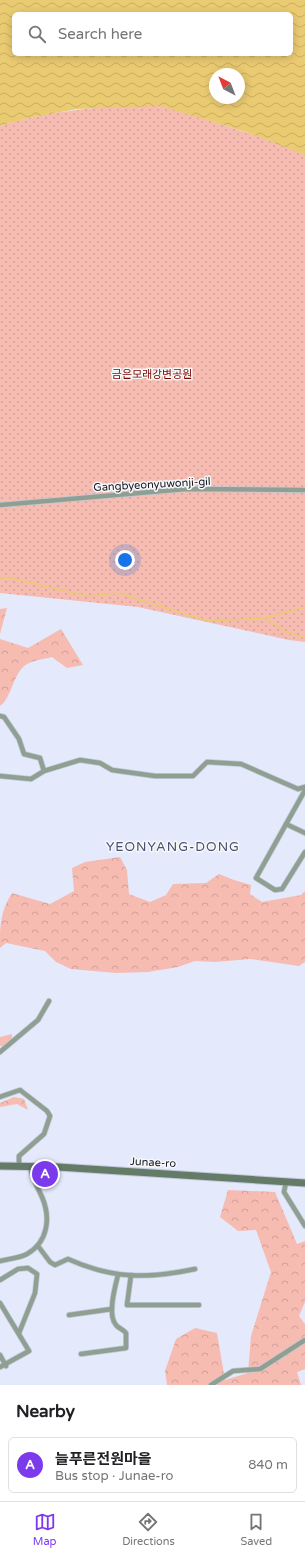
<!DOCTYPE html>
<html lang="en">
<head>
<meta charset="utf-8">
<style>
  :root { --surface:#fff; --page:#f6f6f6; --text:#202124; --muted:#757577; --line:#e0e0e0; --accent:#7c3aed }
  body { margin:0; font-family:"Varela Round","Noto Sans KR",sans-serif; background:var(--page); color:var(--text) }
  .compass { position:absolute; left:209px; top:68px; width:36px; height:36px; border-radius:50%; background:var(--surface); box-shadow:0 2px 10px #0003; rotate:318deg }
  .you { position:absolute; left:125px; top:560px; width:14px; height:14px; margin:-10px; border:3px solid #fff; border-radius:50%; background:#1a73e8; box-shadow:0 0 0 6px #1a73e833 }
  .badge { display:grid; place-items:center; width:26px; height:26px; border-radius:50%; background:var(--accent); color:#fff; font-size:13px; font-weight:700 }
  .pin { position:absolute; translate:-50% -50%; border:2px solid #fff; box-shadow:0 1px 4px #0006 }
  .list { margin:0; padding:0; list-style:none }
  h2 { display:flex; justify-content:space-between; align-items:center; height:52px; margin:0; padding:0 16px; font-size:17px }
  h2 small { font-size:13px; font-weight:400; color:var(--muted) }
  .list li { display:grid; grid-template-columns:26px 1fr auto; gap:12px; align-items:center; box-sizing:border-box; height:56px; margin:0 8px 8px; padding:0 8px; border:1px solid var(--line); border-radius:6px }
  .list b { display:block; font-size:15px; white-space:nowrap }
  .list p { margin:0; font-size:13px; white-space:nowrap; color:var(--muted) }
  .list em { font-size:13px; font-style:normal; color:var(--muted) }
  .icon { flex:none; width:22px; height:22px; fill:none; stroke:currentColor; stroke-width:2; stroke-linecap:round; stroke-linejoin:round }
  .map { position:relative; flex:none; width:305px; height:1385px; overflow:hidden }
  .search { position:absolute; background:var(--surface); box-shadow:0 2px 10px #0003; left:12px; right:12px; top:12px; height:44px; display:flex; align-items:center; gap:10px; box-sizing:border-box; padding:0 14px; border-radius:6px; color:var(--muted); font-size:15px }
  .sheet { height:116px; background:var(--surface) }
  nav { display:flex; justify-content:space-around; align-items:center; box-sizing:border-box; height:56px; border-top:1px solid var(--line); background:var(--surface); font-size:11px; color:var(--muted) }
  nav a { display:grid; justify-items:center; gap:2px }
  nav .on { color:var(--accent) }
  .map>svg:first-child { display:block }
</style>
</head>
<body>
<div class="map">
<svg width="305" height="1385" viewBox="0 0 305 1385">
  <defs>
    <pattern id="forest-crowns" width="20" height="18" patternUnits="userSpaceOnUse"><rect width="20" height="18" fill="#f6bbb1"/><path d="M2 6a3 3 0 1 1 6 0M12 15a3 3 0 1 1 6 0" fill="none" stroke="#d2a098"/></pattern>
    <pattern id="park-dots" width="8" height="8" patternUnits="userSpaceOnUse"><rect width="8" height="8" fill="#f6bbb1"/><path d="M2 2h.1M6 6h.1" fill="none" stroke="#d2a098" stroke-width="1.8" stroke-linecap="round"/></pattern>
    <pattern id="water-waves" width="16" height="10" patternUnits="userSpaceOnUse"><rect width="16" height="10" fill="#ebcb72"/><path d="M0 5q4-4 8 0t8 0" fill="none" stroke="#c8ae63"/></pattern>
  </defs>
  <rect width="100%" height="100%" fill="#e4eafb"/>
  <g fill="url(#forest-crowns)">
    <path d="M7,608L0,634V609Z"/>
    <path d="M61,629L83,665L67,668L52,657C45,659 34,660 27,664C13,672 12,698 0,706V639L28,648Z"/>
    <path d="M120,857L127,870L129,894L150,902L166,895L173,884L206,883L219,874L234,880L251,885L250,894L262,902L301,895L305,891V962L299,966L250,959L215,962L195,961L178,967L148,972L116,973L71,969L56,962L45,951L6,943L0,948C0,926 0,912 12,893L50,904L74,891L72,868L85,862Z"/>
    <path d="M12,1034V1039L3,1046H0V1037Z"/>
    <path d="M14,1097L24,1099L28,1110L17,1104L0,1107V1103Z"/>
    <path d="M228,1190L275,1192L297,1244L305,1241V1302L299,1316L305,1324V1369L297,1372L301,1385H167L165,1371L176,1339L195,1328L217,1333L225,1380L248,1373L251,1336L271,1272L256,1230L238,1231L220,1217Z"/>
  </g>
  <path fill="url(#park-dots)" d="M122,106H160L177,110L276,142L305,155V642L289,640L138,607L0,593V126C43,113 77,109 122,106Z"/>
  <path fill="url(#water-waves)" fill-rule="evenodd" d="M0,0H305V155L246,132L160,106L77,109L29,118L0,126ZM14,14H291V54H14ZM215,74H239V98H215Z"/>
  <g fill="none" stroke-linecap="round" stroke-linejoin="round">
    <g stroke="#ebcb72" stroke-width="1.5">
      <path d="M0,578H10L87,596L118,593L208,621L265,618L305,607"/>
      <path d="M266,619L284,631L305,638"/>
    </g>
    <g stroke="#c2c8d9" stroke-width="6">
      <g id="street">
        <path d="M0,505L186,489L305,490"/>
        <path d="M0,716L4,717L19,739L24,754L40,758L44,771"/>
        <path d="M0,776L31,779L44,771L80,760L100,763L112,770L155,776H193L207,762L241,764L298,789L305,787"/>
        <path d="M305,790L256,878L275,890L282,889L305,852"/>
        <path d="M286,824L305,833"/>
        <path d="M0,1052L38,1020L49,1001"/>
        <path d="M0,1097L20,1090L47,1111L50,1116L44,1134L19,1156V1165"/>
        <path d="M286,1182L284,1192L305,1226"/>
        <path d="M38,1246L50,1262L55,1265L68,1259C112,1279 148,1279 195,1269"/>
        <path d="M0,1261C8,1259 20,1258 27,1254C48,1242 51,1218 42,1197C37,1186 32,1178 30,1166"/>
        <path d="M131,1275L127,1305H199"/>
        <path d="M0,1280L18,1269L28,1268L37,1274L35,1293L19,1333"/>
        <path d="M0,1303L29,1351L0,1367"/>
        <path d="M69,1315L112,1309"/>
        <path d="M81,1354L126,1348V1333C123,1329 118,1328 116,1325C107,1315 115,1287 118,1275"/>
        <path d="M0,1355L6,1366"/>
        <path d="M211,1385L233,1371L260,1369L305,1340"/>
      </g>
    </g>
    <g stroke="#c2c8d9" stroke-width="9">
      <path id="secondary" d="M0,1166L58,1167L305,1183"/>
    </g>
    <use href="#street" stroke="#8f9f92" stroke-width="4.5"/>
    <use href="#secondary" stroke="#647b68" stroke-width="7"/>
  </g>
  <g text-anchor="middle" stroke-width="3" stroke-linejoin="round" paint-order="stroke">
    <g font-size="11" fill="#790700" stroke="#f8f8f8">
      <text x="152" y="378">금은모래강변공원</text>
    </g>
    <g font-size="11" fill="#121624" stroke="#f8f8f8">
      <text transform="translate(152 484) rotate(-3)" y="4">Gangbyeonyuwonji-gil</text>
      <text transform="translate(153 1162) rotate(3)" y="4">Junae-ro</text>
    </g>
    <g font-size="13" letter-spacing="1" fill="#465173" stroke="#f8f8f8">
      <text x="173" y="851">YEONYANG-DONG</text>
    </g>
  </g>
</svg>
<svg class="compass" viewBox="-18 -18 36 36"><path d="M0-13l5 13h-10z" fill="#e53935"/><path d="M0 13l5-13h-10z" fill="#757577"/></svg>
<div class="you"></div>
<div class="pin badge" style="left:45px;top:1174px">A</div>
<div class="search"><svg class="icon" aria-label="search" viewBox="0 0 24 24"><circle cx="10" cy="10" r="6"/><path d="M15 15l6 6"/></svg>Search here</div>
</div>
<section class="sheet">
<h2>Nearby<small></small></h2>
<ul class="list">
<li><span class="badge">A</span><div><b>늘푸른전원마을</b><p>Bus stop · Junae-ro</p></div><em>840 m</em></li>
</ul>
</section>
<nav>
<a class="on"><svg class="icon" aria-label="map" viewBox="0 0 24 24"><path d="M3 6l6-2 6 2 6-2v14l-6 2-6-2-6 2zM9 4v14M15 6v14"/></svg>Map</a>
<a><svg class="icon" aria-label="directions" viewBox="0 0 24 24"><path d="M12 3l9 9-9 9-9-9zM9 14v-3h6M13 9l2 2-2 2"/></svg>Directions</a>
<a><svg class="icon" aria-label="saved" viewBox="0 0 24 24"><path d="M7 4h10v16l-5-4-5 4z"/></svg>Saved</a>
</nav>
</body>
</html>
